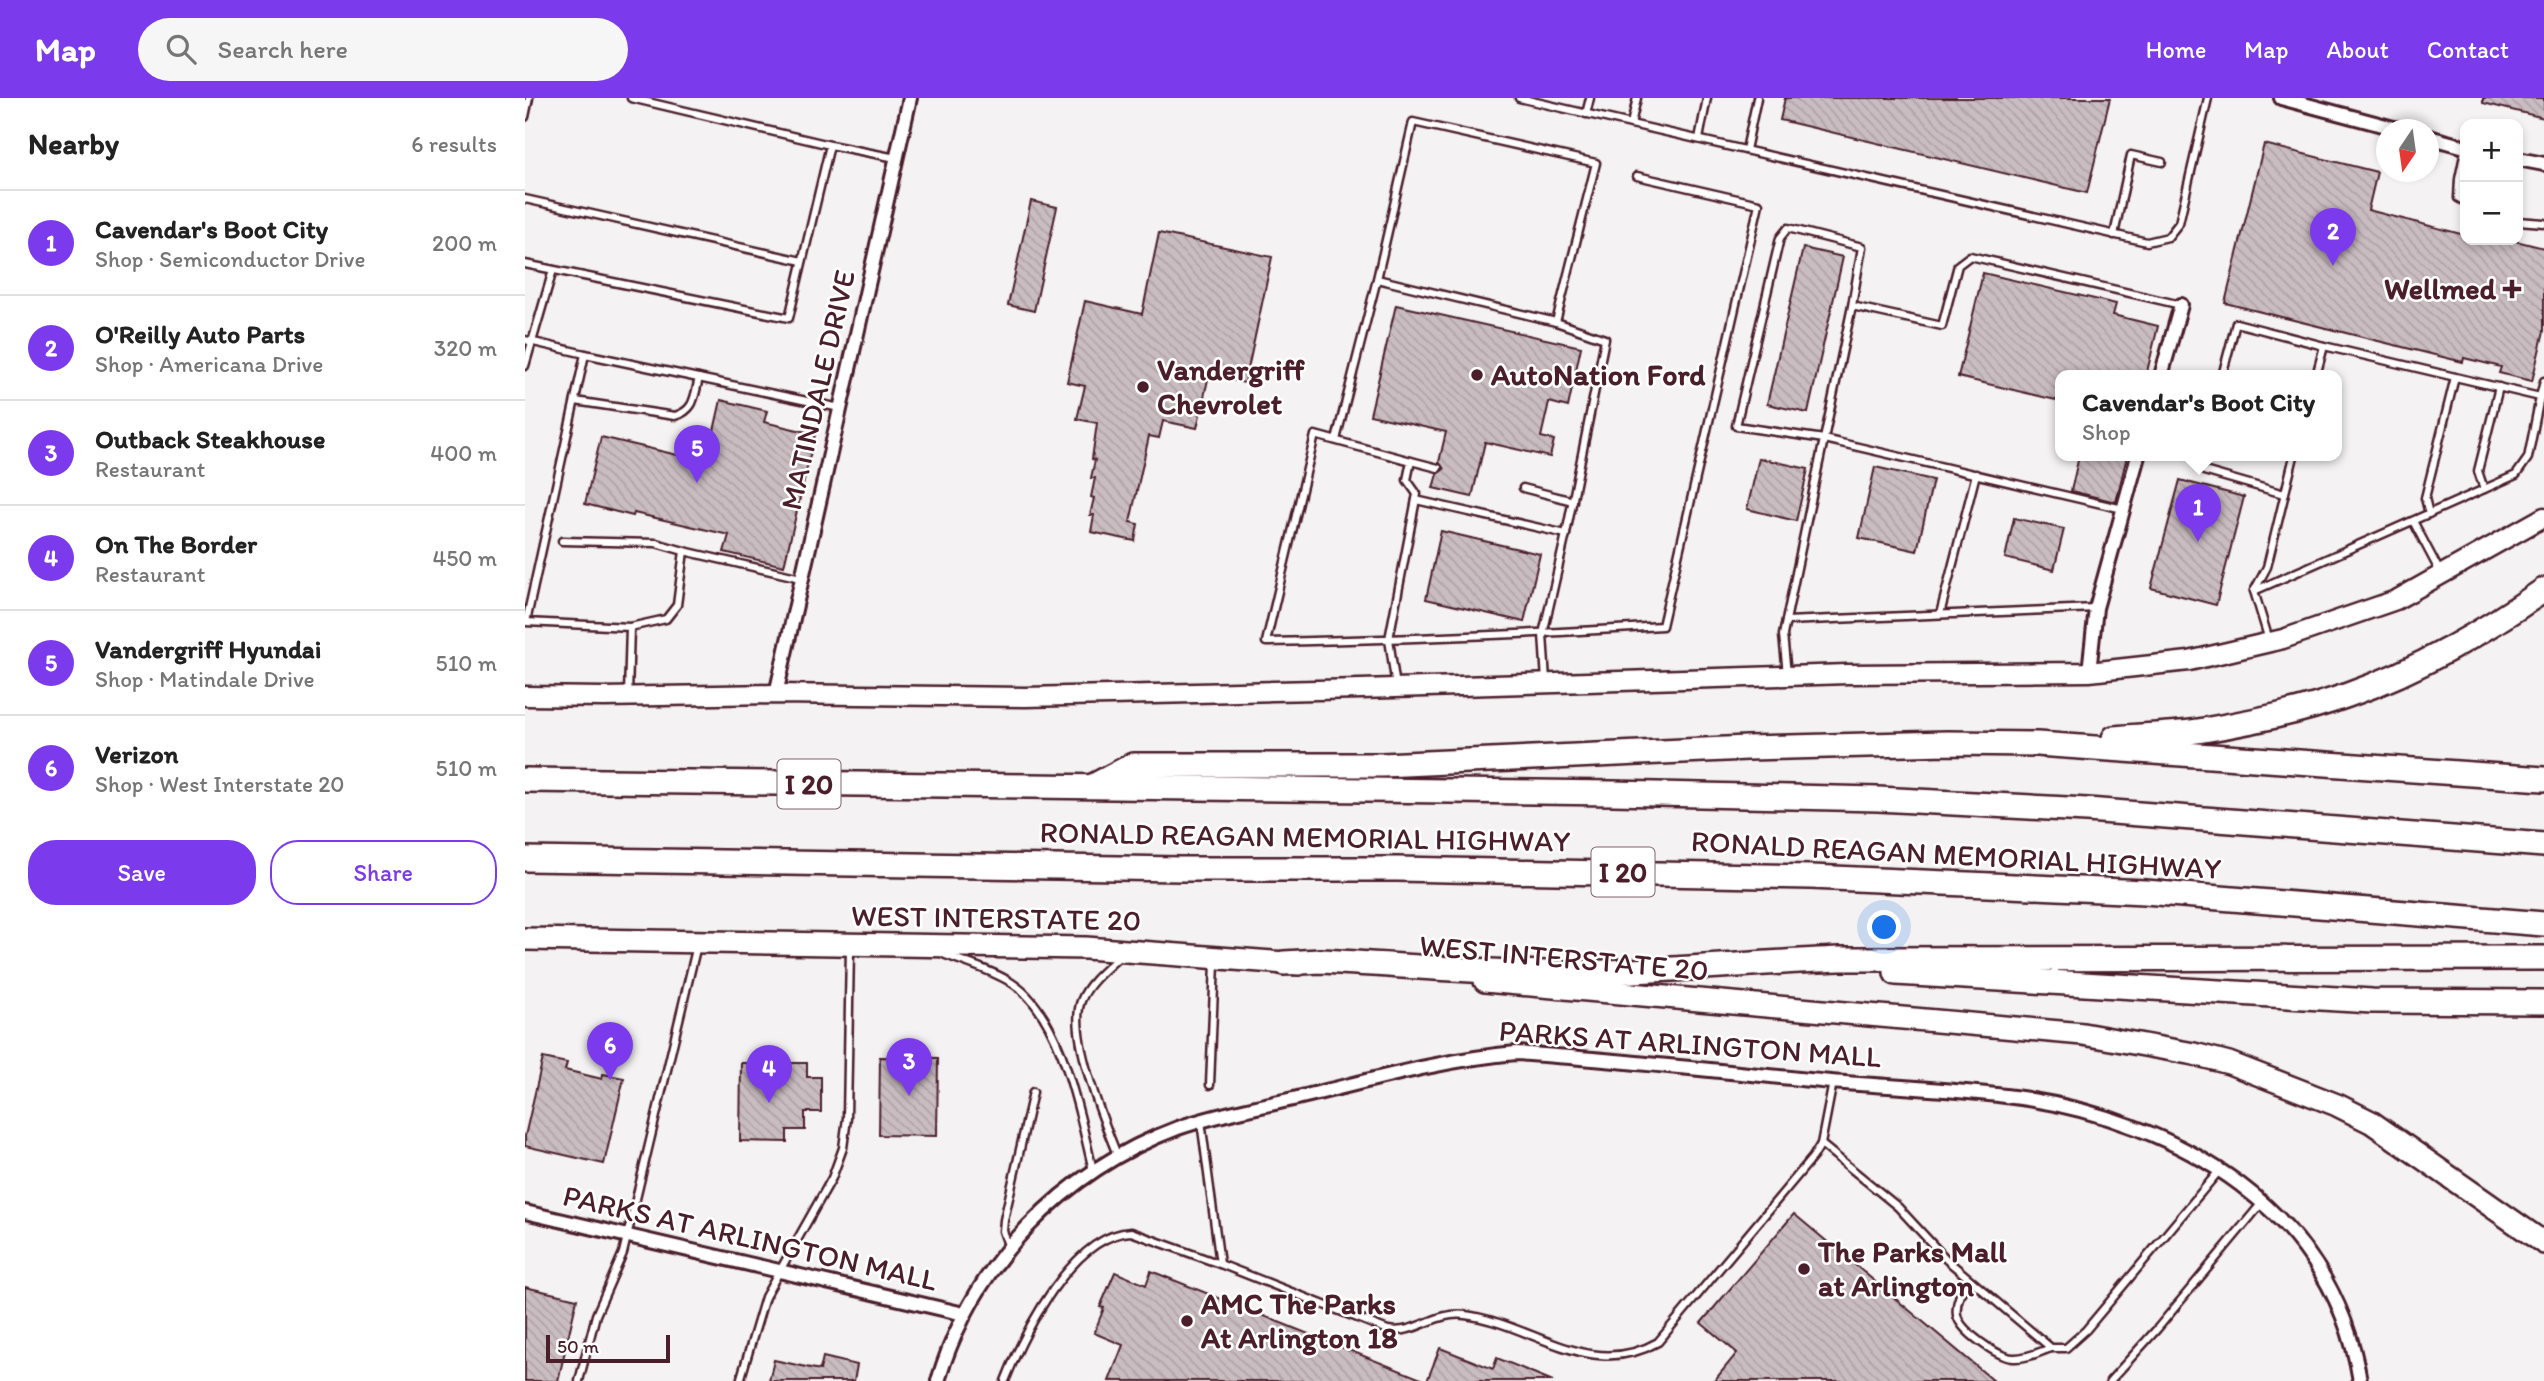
<!DOCTYPE html>
<html lang="en">
<head>
<meta charset="utf-8">
<style>
  :root { --surface:#fff; --page:#f6f6f6; --text:#222; --muted:#767676; --line:#e0e0e0; --accent:#7c3aed }
  body { margin:0; font-family:Itim,sans-serif; background:var(--page); color:var(--text) }
  .controls { position:absolute; right:21px; top:21px; display:grid; overflow:hidden; border-radius:14px; box-shadow:0 4px 10px #0003 }
  .controls button { width:63px; height:63px; display:grid; place-items:center; padding:0; border:0; border-bottom:2px solid var(--line); background:var(--surface); color:var(--text); font:35px sans-serif }
  .compass { position:absolute; left:1851px; top:21px; width:63px; height:63px; border-radius:50%; background:var(--surface); box-shadow:0 4px 10px #0003; rotate:193deg }
  .scale { position:absolute; left:21px; bottom:18px; width:124px; box-sizing:border-box; padding-left:7px; border:4px solid #4a1f2b; border-top:0; font-size:19px; line-height:24px; white-space:nowrap; color:#4a1f2b; -webkit-text-stroke:5px #fff; paint-order:stroke }
  .you { position:absolute; left:1360px; top:830px; width:24px; height:24px; margin:-18px; border:5px solid #fff; border-radius:50%; background:#1a73e8; box-shadow:0 0 0 10px #1a73e833 }
  .badge { display:grid; place-items:center; width:46px; height:46px; border-radius:50%; background:var(--accent); color:#fff; font-size:23px; font-weight:700 }
  .pin { position:absolute; translate:-50% -58px; filter:drop-shadow(0 2px 4px #0008) }
  .pin::after { content:''; position:absolute; top:37px; width:24px; height:21px; background:inherit; clip-path:polygon(0 0,100% 0,50% 100%) }
  .popup { position:absolute; left:1530px; top:272px; width:287px; height:91px; box-sizing:border-box; display:grid; place-content:center; border-radius:14px; background:var(--surface); filter:drop-shadow(0 2px 5px #0005); font-size:23px; white-space:nowrap; color:var(--muted) }
  .popup b { font-size:26px; color:var(--text) }
  .popup::after { content:''; position:absolute; left:50%; top:100%; margin-left:-14px; border:14px solid transparent; border-top-color:var(--surface) }
  .list { margin:0; padding:0; list-style:none }
  h2 { display:flex; justify-content:space-between; align-items:center; height:91px; margin:0; padding:0 28px; font-size:30px }
  h2 small { font-size:23px; font-weight:400; color:var(--muted) }
  .list li { display:grid; grid-template-columns:46px 1fr auto; gap:21px; align-items:center; box-sizing:border-box; height:105px; padding:0 28px; border-top:2px solid var(--line) }
  .list b { display:block; font-size:26px; white-space:nowrap }
  .list p { margin:0; font-size:23px; white-space:nowrap; color:var(--muted) }
  .list em { font-size:23px; font-style:normal; color:var(--muted) }
  .actions { display:flex; gap:14px; padding:21px 28px }
  .actions a { flex:1; padding:16px 0; border:2px solid var(--accent); border-radius:28px; text-align:center; font-size:24px; color:var(--accent) }
  .actions .main { background:var(--accent); color:#fff }
  .icon { flex:none; width:38px; height:38px; fill:none; stroke:currentColor; stroke-width:2; stroke-linecap:round; stroke-linejoin:round }
  .map { position:relative; flex:none; width:2019px; height:1283px; overflow:hidden }
  header { display:flex; align-items:center; gap:42px; box-sizing:border-box; height:98px; padding:0 35px; background:var(--accent); color:#fff }
  header strong { font-size:33px }
  nav { display:flex; gap:38px; margin-inline-start:auto; font-size:24px }
  .search { width:490px; height:63px; background:var(--page); display:flex; align-items:center; gap:18px; box-sizing:border-box; padding:0 24px; border-radius:38px; color:var(--muted); font-size:26px }
  main { display:flex }
  aside { flex:1; background:var(--surface) }
  .map>svg:first-child { display:block }
</style>
</head>
<body>
<header>
<strong>Map</strong>
<div class="search"><svg class="icon" aria-label="search" viewBox="0 0 24 24"><circle cx="10" cy="10" r="6"/><path d="M15 15l6 6"/></svg>Search here</div>
<nav><a>Home</a><a>Map</a><a>About</a><a>Contact</a></nav>
</header>
<main>
<aside>
<h2>Nearby<small>6 results</small></h2>
<ul class="list">
<li><span class="badge">1</span><div><b>Cavendar's Boot City</b><p>Shop · Semiconductor Drive</p></div><em>200 m</em></li>
<li><span class="badge">2</span><div><b>O'Reilly Auto Parts</b><p>Shop · Americana Drive</p></div><em>320 m</em></li>
<li><span class="badge">3</span><div><b>Outback Steakhouse</b><p>Restaurant</p></div><em>400 m</em></li>
<li><span class="badge">4</span><div><b>On The Border</b><p>Restaurant</p></div><em>450 m</em></li>
<li><span class="badge">5</span><div><b>Vandergriff Hyundai</b><p>Shop · Matindale Drive</p></div><em>510 m</em></li>
<li><span class="badge">6</span><div><b>Verizon</b><p>Shop · West Interstate 20</p></div><em>510 m</em></li>
</ul>
<div class="actions"><a class="main">Save</a><a>Share</a></div>
</aside>
<div class="map">
<svg width="2019" height="1283" viewBox="0 0 2019 1283">
  <defs>
    <pattern id="building-back-hatch" width="6" height="6" patternUnits="userSpaceOnUse" patternTransform="scale(1.75)"><rect width="6" height="6" fill="#cabdc1"/><path d="M-1 5l2 2M0 0l6 6M5-1l2 2" fill="none" stroke="#afa2a6"/></pattern>
  </defs>
  <rect width="100%" height="100%" fill="#f4f2f2"/>
  <filter id="ink" filterUnits="userSpaceOnUse"><feTurbulence type="fractalNoise" baseFrequency=".0143" numOctaves="2"/><feDisplacementMap in="SourceGraphic" scale="14" xChannelSelector="R" yChannelSelector="G"/><feConvolveMatrix kernelMatrix="1 2 1 2 8 2 1 2 1" color-interpolation-filters="sRGB"/></filter>
  <g filter="url(#ink)">
    <g fill="url(#building-back-hatch)" stroke="#4a1f2b" stroke-width="2">
      <path d="M1260,0H1585L1562,95L1255,22Z"/>
      <path d="M1958,0H2019V20L1958,5Z"/>
      <path d="M1739,46L1852,74L1843,112L1940,137V142H1987L2019,150V233L2007,283L1974,275L1976,269L1939,260L1938,264L1700,205Z"/>
      <path d="M506,103L532,109L509,213L483,207Z"/>
      <path d="M634,135L747,159L720,285L684,277L672,330L638,323L634,340L624,338L605,424L613,426L610,443L566,434L569,417H565L569,400L566,399L570,380H566L570,362L567,361L572,325L552,321L560,288L542,284L560,203L617,216Z"/>
      <path d="M1278,150L1318,159L1283,315L1242,306Z"/>
      <path d="M1458,175L1591,206L1588,217L1633,228L1621,278H1535V303L1433,279Z"/>
      <path d="M871,207L1056,249L1043,309L1024,304L1016,339L1029,342L1025,359L960,344L947,399L908,390L912,376L919,371L914,364L921,334L845,317Z"/>
      <path d="M196,302L242,313L239,324L290,336L259,468L199,454L204,437L109,415L108,418L60,406L76,339L182,364Z"/>
      <path d="M1554,358H1602L1591,404L1546,393Z"/>
      <path d="M1234,360L1283,371L1271,423L1222,411Z"/>
      <path d="M1350,369L1408,382L1392,453L1334,440Z"/>
      <path d="M1655,382L1719,399L1691,507L1626,490Z"/>
      <path d="M1489,420L1539,431L1529,472L1480,460Z"/>
      <path d="M916,433L1015,456L999,524L901,501Z"/>
      <path d="M355,959L413,960L412,1038L354,1037Z"/>
      <path d="M18,960L42,965L40,972L77,981L78,976L99,980L79,1066L0,1048V1038Z"/>
      <path d="M216,965H282V979H296V1014H280V1032H262V1044L215,1043Z"/>
      <path d="M1269,1116L1469,1283H1189L1212,1255L1176,1225Z"/>
      <path d="M626,1173L899,1282L898,1283H584L598,1247L569,1235L579,1210L575,1209L590,1174L621,1187Z"/>
      <path d="M0,1189L52,1201L33,1283H0Z"/>
      <path d="M915,1250L968,1271L972,1260L1028,1283H902Z"/>
      <path d="M298,1259L332,1267L329,1283H244L249,1262L295,1272Z"/>
    </g>
    <g fill="none" stroke-linecap="round" stroke-linejoin="round">
      <g stroke="#4a1f2b" stroke-width="11">
        <g id="lane">
          <path d="M106,0L305,47L371,60"/>
          <path d="M994,0L1106,26L1112,0"/>
          <path d="M1061,16L1065,0"/>
          <path d="M0,19L4,0"/>
          <path d="M1106,26L1622,144L1643,139L1654,125L1683,0"/>
          <path d="M1174,41L1182,0"/>
          <path d="M1221,52L1232,0"/>
          <path d="M1940,52L1934,81L1933,100L1940,104"/>
          <path d="M0,101L277,163"/>
          <path d="M1993,123L2019,125"/>
          <path d="M1589,137L1606,57L1637,64"/>
          <path d="M0,166L264,220L305,47"/>
          <path d="M852,181L1031,224L1080,241L1041,436L1018,536L1021,583"/>
          <path d="M1327,208L1299,341L1211,328L1255,140L1263,130L1337,149L1327,208L1417,228L1433,167L1445,158L1656,207"/>
          <path d="M0,242L60,256L1,524L105,529L103,597"/>
          <path d="M60,256L315,310"/>
          <path d="M0,268L28,172"/>
          <path d="M1697,278L1711,225L1799,248"/>
          <path d="M1791,278L1799,248L2015,299L2019,283"/>
          <path d="M50,303L150,318C170,312 169,299 174,280"/>
          <path d="M811,342L852,181L888,24L1071,65L1031,224"/>
          <path d="M1677,358L1675,364L1679,373L1759,396"/>
          <path d="M886,363L913,370"/>
          <path d="M998,390L1048,403"/>
          <path d="M1959,391L1953,373L1974,289"/>
          <path d="M891,402L1041,436"/>
          <path d="M1904,416L1900,400L1930,279"/>
          <path d="M1888,423L1916,476"/>
          <path d="M37,443L131,445L159,453"/>
          <path d="M1729,493L1991,377L2003,360L2015,299"/>
          <path d="M1415,516L1451,376"/>
          <path d="M1261,523L1571,510"/>
          <path d="M105,529L141,521L152,507L159,453L276,480"/>
          <path d="M1744,542L1729,493L1742,469L1769,358"/>
          <path d="M1262,576L1258,537L1299,341L1598,411"/>
          <path d="M871,589L864,541L892,396L882,382L886,363L790,337L741,544C873,541 1005,537 1137,528L1234,106L1112,78"/>
          <path d="M418,856C441,865 467,872 487,885C538,918 554,1016 568,1072"/>
          <path d="M685,987L690,865"/>
          <path d="M676,1023L695,1166L863,1232C892,1237 909,1213 940,1217C1008,1226 1065,1283 1133,1244L1288,1059L1296,1046L1308,984"/>
          <path d="M1296,1046L1373,1109L1422,1162L1526,1250H1541L1561,1232L1694,1073"/>
          <path d="M593,1059C579,1025 543,936 556,903C563,885 581,871 595,858"/>
          <path d="M484,1150L478,1133L479,1122L508,994"/>
          <path d="M1444,1181C1437,1191 1430,1205 1432,1217C1435,1233 1473,1259 1488,1260C1501,1261 1514,1254 1526,1250"/>
          <path d="M54,1283L71,1217L98,1155L172,847"/>
          <path d="M215,1283L240,1199L307,1080L318,1050L322,1020L325,850"/>
          <path d="M480,1283C499,1235 547,1137 606,1134L695,1166"/>
          <path d="M1585,1283L1632,1231L1736,1106"/>
        </g>
      </g>
      <g stroke="#4a1f2b" stroke-width="18">
        <g id="street">
          <path d="M1756,0L1876,32"/>
          <path d="M1904,39L1940,49"/>
          <path d="M1993,61L2019,66"/>
          <path d="M1636,278L1656,207"/>
          <path d="M1564,574L1571,510L1613,358"/>
          <path d="M251,596L385,0"/>
          <path d="M0,1114L439,1216"/>
          <path d="M413,1283C448,1165 538,1073 653,1030C698,1014 746,1007 793,995C858,979 923,961 991,955C1096,962 1201,974 1306,984C1369,989 1433,991 1496,1000C1655,1024 1808,1112 1835,1283"/>
        </g>
      </g>
      <g stroke="#4a1f2b" stroke-width="23">
        <path id="secondary" d="M0,598L79,599L251,596L500,599L836,591L1323,576L1564,574L1664,563L1758,541L1871,502L2019,419"/>
      </g>
      <g stroke="#4a1f2b" stroke-width="26">
        <g id="primary">
          <path d="M0,841L561,850L774,866"/>
          <path d="M960,883L1558,936L1669,956L1704,965L1812,1007L1846,1024L2019,1145"/>
        </g>
      </g>
      <g stroke="#4a1f2b" stroke-width="28">
        <g id="highway">
          <path d="M1589,640C1618,637 1649,637 1679,632C1727,624 1777,614 1823,597C1894,572 1958,534 2019,492"/>
          <path d="M0,682L1088,695L1353,701L1562,712L2019,747"/>
          <path d="M570,687L608,667H857L1222,650L1422,645L1512,646L2019,681"/>
          <path d="M0,761L656,771H872L1286,779L1620,794L2019,826"/>
          <path d="M759,865L795,863C873,867 951,874 1029,875C1125,875 1220,865 1315,861L2019,860"/>
          <path d="M1371,875L1847,903L2019,904"/>
        </g>
      </g>
      <use href="#lane" stroke="#fff" stroke-width="6"/>
      <use href="#street" stroke="#fff" stroke-width="12"/>
      <use href="#secondary" stroke="#fff" stroke-width="18"/>
      <use href="#primary" stroke="#fff" stroke-width="21"/>
      <use href="#highway" stroke="#fff" stroke-width="23"/>
    </g>
  </g>
  <g fill="#4a1f2b" stroke="#fff" stroke-width="2.5">
    <path d="M1983.5 180.5h7v7h7v7h-7v7h-7v-7h-7v-7h7z"/>
    <circle cx="952" cy="277" r="7"/>
    <circle cx="618" cy="289" r="7"/>
    <circle cx="1279" cy="1171" r="7"/>
    <circle cx="662" cy="1223" r="7"/>
  </g>
  <g text-anchor="middle" stroke-width="5" stroke-linejoin="round" paint-order="stroke">
    <g fill="#fff" stroke="#80626b" stroke-width="2">
      <rect x="252.5" y="661.5" width="63" height="49" rx="5"/>
      <rect x="1066.5" y="749.5" width="63" height="49" rx="5"/>
    </g>
    <g font-size="28" font-weight="bold" fill="#4a1f2b">
      <text x="284" y="696">I 20</text>
      <text x="1098" y="784">I 20</text>
    </g>
    <g font-size="30" font-weight="bold" fill="#4a1f2b" stroke="#fff" text-anchor="start">
      <text x="1971" y="201" text-anchor="end">Wellmed</text>
      <text x="632" y="282">Vandergriff<tspan x="632" dy="34">Chevrolet</tspan></text>
      <text x="966" y="287">AutoNation Ford</text>
      <text x="1293" y="1164">The Parks Mall<tspan x="1293" dy="34">at Arlington</tspan></text>
      <text x="676" y="1216">AMC The Parks<tspan x="676" dy="34">At Arlington 18</tspan></text>
    </g>
    <g font-size="30" fill="#4a1f2b" stroke="#fff">
      <text transform="translate(293 292) rotate(-77)" y="10">MATINDALE DRIVE</text>
      <text transform="translate(780 739) rotate(1)" y="10">RONALD REAGAN MEMORIAL HIGHWAY</text>
      <text transform="translate(1431 757) rotate(3)" y="10">RONALD REAGAN MEMORIAL HIGHWAY</text>
      <text transform="translate(471 820) rotate(1)" y="10">WEST INTERSTATE 20</text>
      <text transform="translate(1039 860) rotate(5)" y="10">WEST INTERSTATE 20</text>
      <text transform="translate(1165 946) rotate(4)" y="10">PARKS AT ARLINGTON MALL</text>
      <text transform="translate(225 1140) rotate(13)" y="10">PARKS AT ARLINGTON MALL</text>
    </g>
  </g>
</svg>
<div class="controls">
<button>+</button>
<button>−</button>
</div>
<svg class="compass" viewBox="-18 -18 36 36"><path d="M0-13l5 13h-10z" fill="#e53935"/><path d="M0 13l5-13h-10z" fill="#767676"/></svg>
<div class="scale">50 m</div>
<div class="you"></div>
<div class="pin badge" style="left:1673px;top:444px">1</div>
<div class="popup"><b>Cavendar's Boot City</b>Shop</div>
<div class="pin badge" style="left:1808px;top:168px">2</div>
<div class="pin badge" style="left:384px;top:998px">3</div>
<div class="pin badge" style="left:244px;top:1005px">4</div>
<div class="pin badge" style="left:172px;top:385px">5</div>
<div class="pin badge" style="left:85px;top:982px">6</div>
</div>
</main>
</body>
</html>
